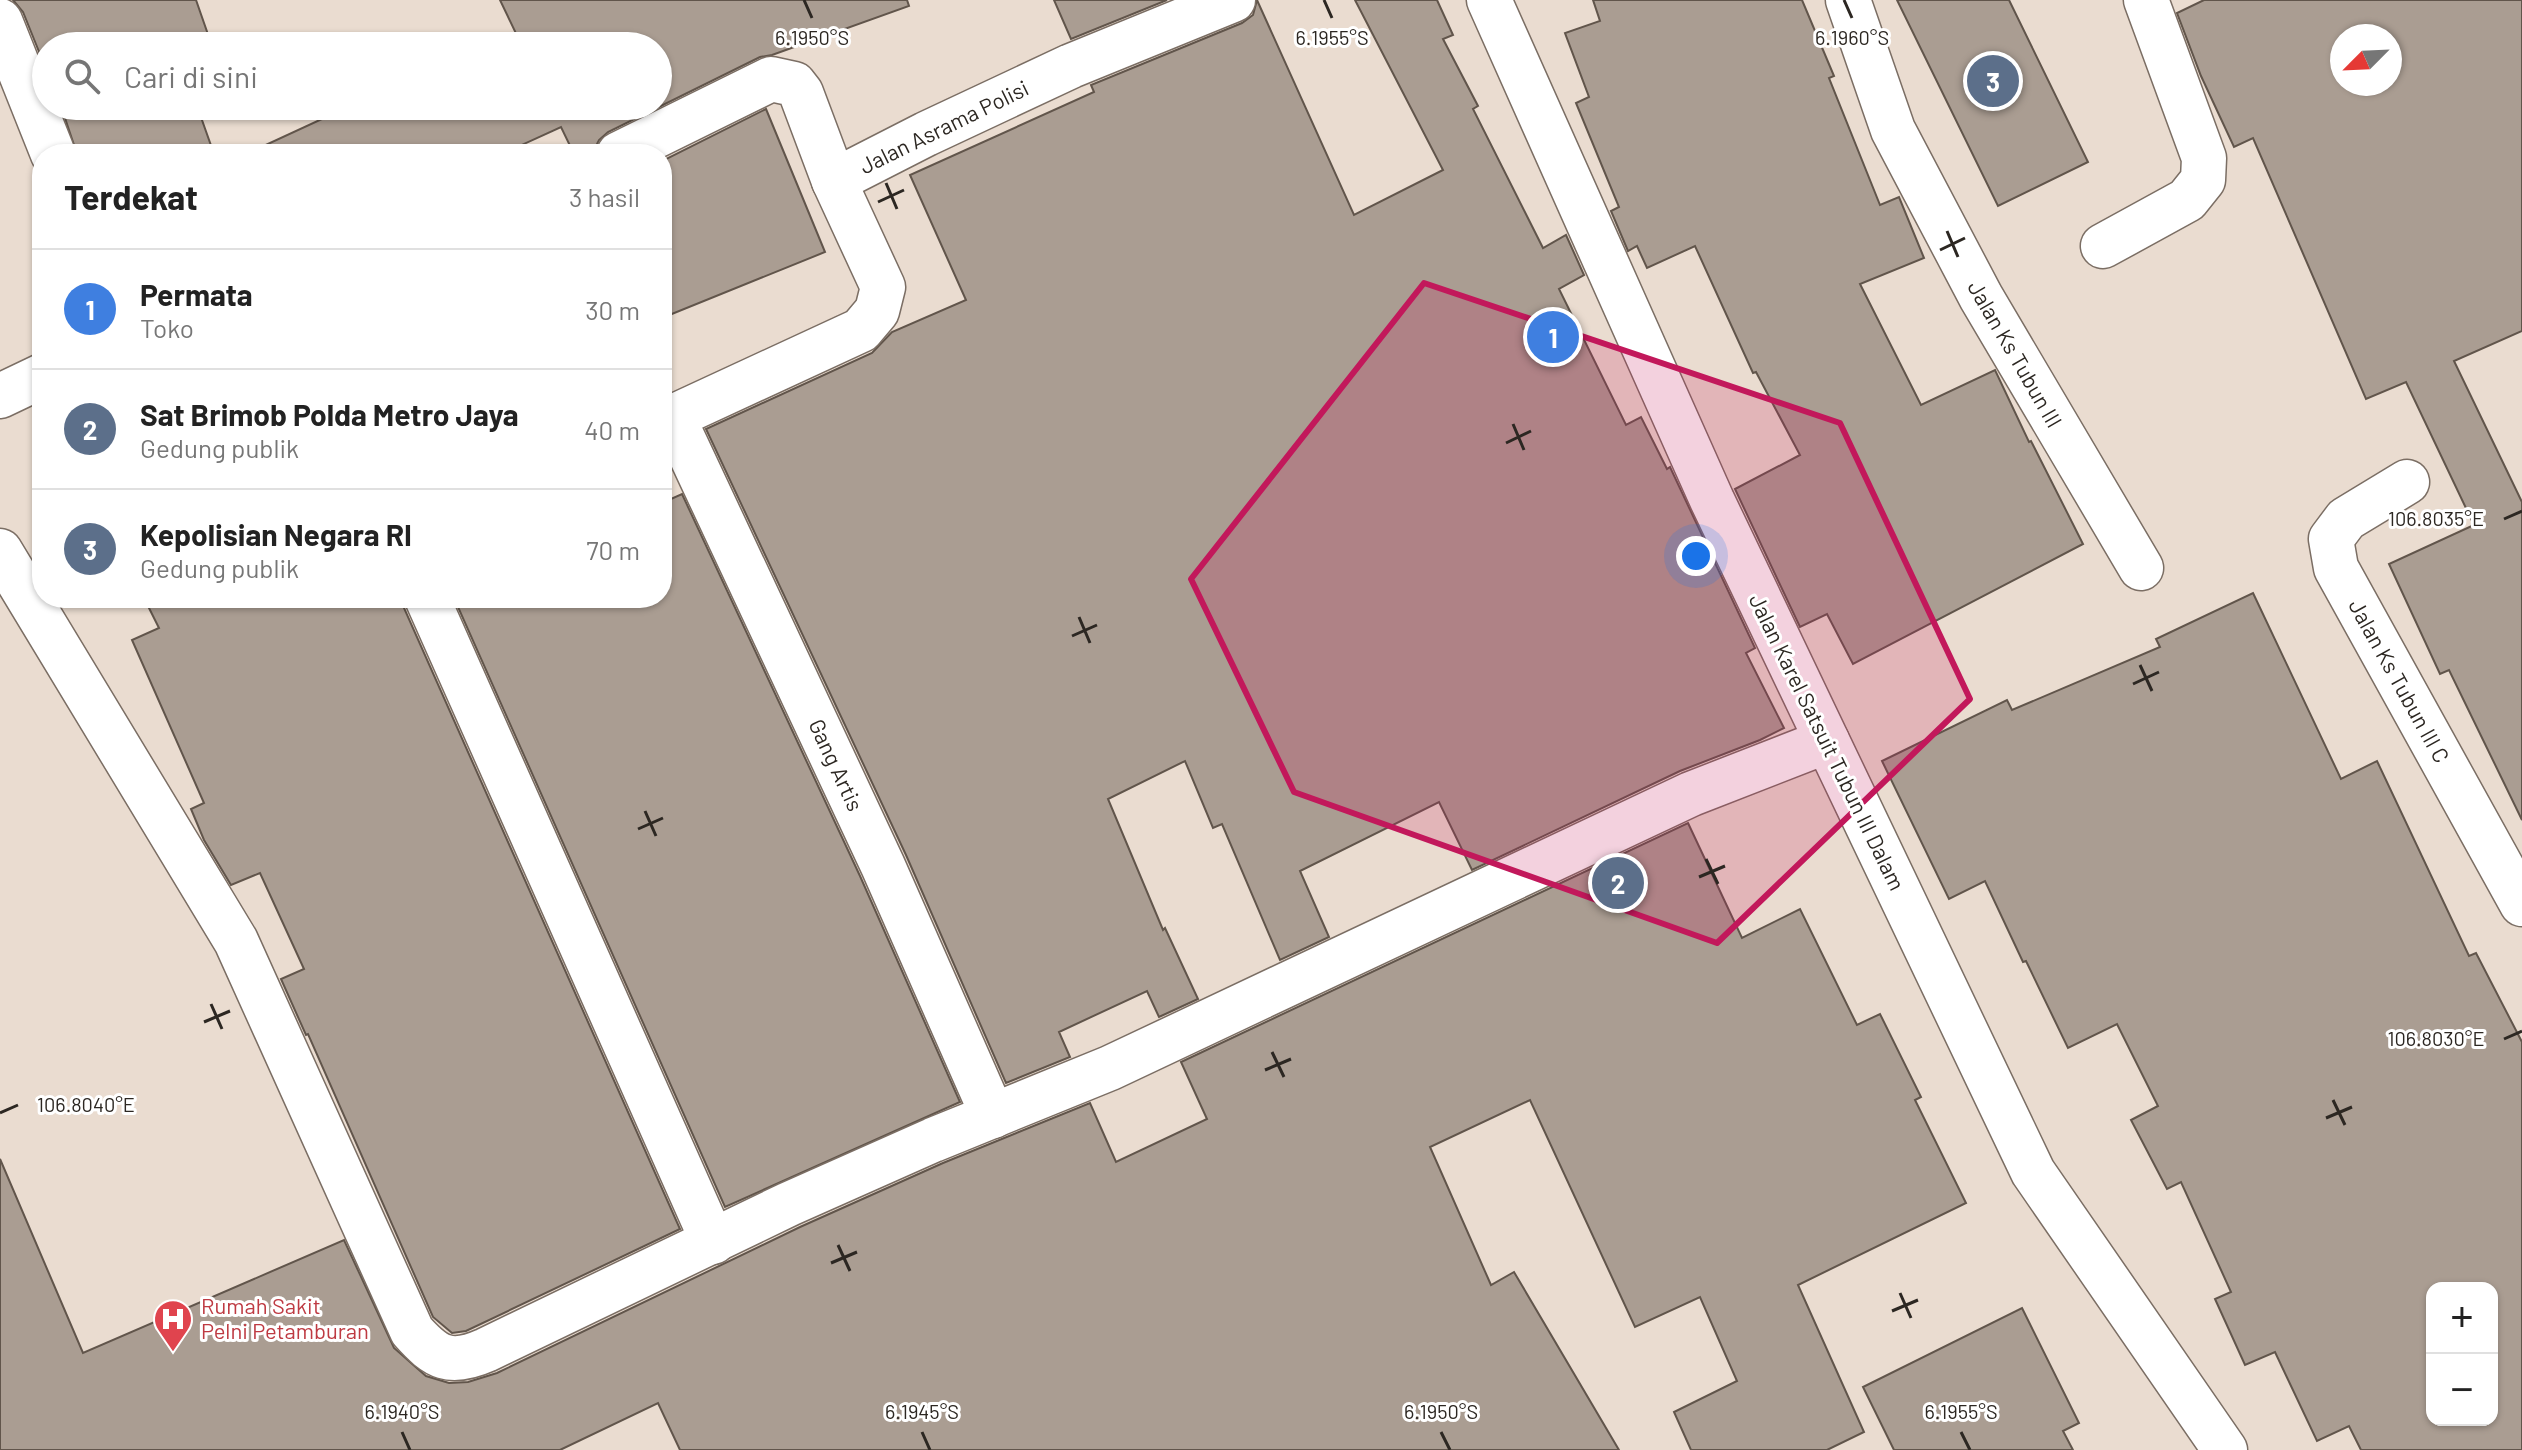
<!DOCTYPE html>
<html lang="id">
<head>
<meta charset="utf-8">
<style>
  :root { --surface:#fff; --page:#f2f2f2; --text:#222; --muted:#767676; --line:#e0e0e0; --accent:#0b8043 }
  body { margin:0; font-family:Barlow,sans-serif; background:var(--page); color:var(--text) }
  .controls { position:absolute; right:24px; bottom:24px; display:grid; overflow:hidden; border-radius:16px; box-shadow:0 2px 6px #0004 }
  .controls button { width:72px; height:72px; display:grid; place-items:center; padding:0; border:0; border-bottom:2px solid var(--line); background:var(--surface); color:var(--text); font:40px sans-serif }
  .compass { position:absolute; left:2330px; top:24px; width:72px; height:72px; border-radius:50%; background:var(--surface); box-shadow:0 2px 6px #0004; rotate:246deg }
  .you { position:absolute; left:1696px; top:556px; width:28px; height:28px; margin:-20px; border:6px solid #fff; border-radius:50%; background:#1a73e8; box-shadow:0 0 0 12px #1a73e833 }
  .badge { display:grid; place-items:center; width:52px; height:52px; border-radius:50%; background:var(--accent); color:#fff; font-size:26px; font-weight:700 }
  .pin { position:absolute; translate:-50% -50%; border:4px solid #fff; box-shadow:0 2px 8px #0006 }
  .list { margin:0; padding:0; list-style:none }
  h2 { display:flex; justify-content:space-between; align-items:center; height:104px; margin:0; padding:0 32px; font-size:34px }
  h2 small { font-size:26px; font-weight:400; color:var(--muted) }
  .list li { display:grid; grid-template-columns:52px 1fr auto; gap:24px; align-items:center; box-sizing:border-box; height:120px; padding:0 32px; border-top:2px solid var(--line) }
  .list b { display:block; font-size:30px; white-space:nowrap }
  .list p { margin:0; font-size:26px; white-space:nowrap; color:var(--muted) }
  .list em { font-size:26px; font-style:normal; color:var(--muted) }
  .icon { flex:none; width:44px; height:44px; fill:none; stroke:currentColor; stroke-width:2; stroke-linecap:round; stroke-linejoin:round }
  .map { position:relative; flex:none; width:2522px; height:1450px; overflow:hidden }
  .search { position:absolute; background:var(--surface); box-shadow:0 2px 6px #0004; left:32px; top:32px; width:640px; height:88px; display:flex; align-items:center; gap:20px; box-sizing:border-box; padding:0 28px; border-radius:44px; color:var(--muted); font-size:30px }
  .panel { position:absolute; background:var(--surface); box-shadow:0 2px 6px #0004; left:32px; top:144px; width:640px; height:464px; border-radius:32px }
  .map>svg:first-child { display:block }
</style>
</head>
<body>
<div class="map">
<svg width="2522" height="1450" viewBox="0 0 2522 1450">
  <rect width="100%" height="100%" fill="#eadcd0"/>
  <g fill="#aa9d92" stroke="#61554b" stroke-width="2" fill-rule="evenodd">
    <path d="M13,0H196L212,46H46V69L23,12Z"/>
    <path d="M500,0H907L909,6L772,55L760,57L608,132L599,140L596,146L581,154H574L561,127L502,154H246L350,106H658V46H522Z"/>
    <path d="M1054,0H1167L1071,39Z"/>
    <path d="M1257,0L1354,215L1443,170L1355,0H1437L1453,35L1443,39L1478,106L1473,109L1543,248L1566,235L1584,275L1559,289L1626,425L1641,417L1667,469L1670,467L1755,648L1746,653L1784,728L1760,740L1680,771L1472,870L1439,802L1300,871L1329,937L1280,960L1222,824L1213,828L1185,761L1108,799L1163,930L1165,928L1198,999L1159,1017L1147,991L1059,1032L1070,1057L1006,1083L906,855L706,429L872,353L892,332L966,300L910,175L1094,92L1091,85L1242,23L1253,15Z"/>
    <path d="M1593,0H1802L1834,76L1829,78L1880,205L1899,197L1924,258L1860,284L1921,405L1995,370L2029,442L2031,441L2083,544L1853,664L1827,614L1800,627L1735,489L1800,455L1756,372L1753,373L1695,246L1647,268L1637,246L1628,251L1611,211L1619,207L1576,103L1589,97L1565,33L1600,21Z"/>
    <path d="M1897,0H2009L2088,162L1998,206Z"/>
    <path d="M2204,0H2522V331L2454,361L2522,502V820L2449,670L2440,674L2389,564L2474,525L2406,382L2366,399L2253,138L2234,147L2201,76L2177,13ZM2342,36H2390V84H2342Z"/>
    <path d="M61,106H197L214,154H77Z"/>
    <path d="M766,109L825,252L662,318V161Z"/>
    <path d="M682,494L860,876L960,1102L725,1207L454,598H662V503Z"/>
    <path d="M2253,593L2341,779L2377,761L2469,956L2476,953L2522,1042V1450H2361L2349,1426L2317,1441L2275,1352L2245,1365L2215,1299L2231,1292L2181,1182L2167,1189L2131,1120L2158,1106L2117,1024L2068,1048L2026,961L2023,962L1985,881L1949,899L1882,761L2007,700L2012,710L2160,647L2156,639ZM2432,1288H2492V1420H2432Z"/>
    <path d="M144,598H402L404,608L680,1229L466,1331L452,1333L433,1317L308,1034L306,1035L281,979L304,969L260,873L231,885L204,840L191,809L204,803L132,640L159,628Z"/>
    <path d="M1688,823L1742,938L1800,909L1857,1025L1880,1014L1921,1097L1915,1100L1966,1203L1798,1285L1864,1432L1827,1450H1691L1674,1412L1737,1381L1700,1297L1635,1327L1530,1100L1430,1147L1491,1285L1514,1272L1619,1450H680L658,1403L560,1450H0V1159L83,1353L344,1240L394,1348L426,1376L449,1383L468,1382L497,1373L800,1227L943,1163L1090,1103L1116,1162L1207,1119L1181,1062Z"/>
    <path d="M2022,1308L2079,1423L2063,1431L2073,1450H1894L1863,1387Z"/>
  </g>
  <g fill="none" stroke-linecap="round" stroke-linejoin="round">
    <g stroke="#7b6e64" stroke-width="47">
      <g id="street">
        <path d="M1848,0L1893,130L1981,297L2141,568"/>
        <path d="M0,21L53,154"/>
        <path d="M619,154L771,79L794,84L801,93L834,181"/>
        <path d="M2103,246L2187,200L2203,180L2204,158L2146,0"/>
        <path d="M0,396L42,376"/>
        <path d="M673,417L883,866L993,1116"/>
        <path d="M662,422L861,330L877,311L883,287L834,181L926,134L1071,66L1233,0"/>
        <path d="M2407,482L2346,519L2331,539L2336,568L2522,904"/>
        <path d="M0,551L236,941L412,1331C436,1358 450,1366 486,1350L789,1204L933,1140L1110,1068L1691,794L1827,741"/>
        <path d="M427,598L713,1242"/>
      </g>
    </g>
    <g stroke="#7b6e64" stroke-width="47">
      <path id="secondary" d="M1489,0L1712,500L2033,1172L2225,1450"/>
    </g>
    <use href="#street" stroke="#fff" stroke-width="44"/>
    <use href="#secondary" stroke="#fff" stroke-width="44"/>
  </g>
  <path fill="#c2185b" fill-opacity="0.2" stroke="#c2185b" stroke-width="6" stroke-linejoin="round" d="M1424,283L1840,423L1970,699L1717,943L1294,792L1191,579Z"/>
  <path fill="none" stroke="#2c2722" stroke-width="3" d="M804,0L812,18M1324,0L1332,18M1844,0L1852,18M886,183L897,209M878,202L904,190M1947,231L1958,257M1940,250L1965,238M1513,424L1524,450M1506,443L1531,431M2504,519L2522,511M1079,617L1090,643M1072,636L1097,625M2140,665L2152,691M2133,684L2159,672M645,811L656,836M638,829L663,818M1706,859L1718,884M1699,877L1725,866M211,1004L222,1029M204,1022L230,1011M2504,1039L2522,1031M1272,1052L1284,1077M1265,1070L1291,1059M2333,1100L2345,1125M0,1113L18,1105M2326,1118L2352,1107M838,1245L850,1271M831,1263L857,1252M1900,1293L1911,1318M1892,1311L1918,1300M402,1432L410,1450M922,1432L930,1450M1441,1432L1450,1450M1961,1432L1970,1450"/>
  <defs>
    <g id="hospital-pin" transform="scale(2)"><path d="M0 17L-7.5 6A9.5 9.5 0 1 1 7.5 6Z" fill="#e0444e" stroke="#fff"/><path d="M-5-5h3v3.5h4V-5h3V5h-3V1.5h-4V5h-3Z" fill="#fff"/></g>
  </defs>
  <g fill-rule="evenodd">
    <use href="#hospital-pin" x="173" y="1319"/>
  </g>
  <g text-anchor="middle" stroke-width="6" stroke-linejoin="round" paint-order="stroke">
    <g font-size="22" fill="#2c2722" stroke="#fff">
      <text transform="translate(944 127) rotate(-26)" y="8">Jalan Asrama Polisi</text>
      <text transform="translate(2015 354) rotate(60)" y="8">Jalan Ks Tubun III</text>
      <text transform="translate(2399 681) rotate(61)" y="8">Jalan Ks Tubun III C</text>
      <text transform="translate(1827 742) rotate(64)" y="8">Jalan Karel Satsuit Tubun III Dalam</text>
      <text transform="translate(836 765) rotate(65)" y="8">Gang Artis</text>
    </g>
    <g font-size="22" fill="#be3a42" stroke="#fff" text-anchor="start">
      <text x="201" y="1314">Rumah Sakit<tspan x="201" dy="25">Pelni Petamburan</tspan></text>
    </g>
  </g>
  <g font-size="20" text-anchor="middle" fill="#2c2722" stroke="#fff" stroke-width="6" stroke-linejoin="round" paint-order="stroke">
    <text x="812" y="45">6.1950°S</text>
    <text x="1332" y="45">6.1955°S</text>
    <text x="1852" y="45">6.1960°S</text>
    <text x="2436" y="526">106.8035°E</text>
    <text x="2436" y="1046">106.8030°E</text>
    <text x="86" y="1112">106.8040°E</text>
    <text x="402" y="1419">6.1940°S</text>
    <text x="922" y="1419">6.1945°S</text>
    <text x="1441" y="1419">6.1950°S</text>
    <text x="1961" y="1419">6.1955°S</text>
  </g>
</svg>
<div class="controls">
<button>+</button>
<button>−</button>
</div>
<svg class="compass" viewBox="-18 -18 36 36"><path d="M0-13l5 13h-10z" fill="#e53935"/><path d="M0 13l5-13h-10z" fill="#767676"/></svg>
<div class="you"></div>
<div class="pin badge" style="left:1553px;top:337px;background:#3f7fe0">1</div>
<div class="pin badge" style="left:1618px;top:883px;background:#5c6f8a">2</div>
<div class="pin badge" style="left:1993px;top:81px;background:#5c6f8a">3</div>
<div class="search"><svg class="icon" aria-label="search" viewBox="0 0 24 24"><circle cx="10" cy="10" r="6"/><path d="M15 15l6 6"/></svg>Cari di sini</div>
<section class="panel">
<h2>Terdekat<small>3 hasil</small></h2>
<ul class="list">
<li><span class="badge" style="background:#3f7fe0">1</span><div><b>Permata</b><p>Toko</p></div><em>30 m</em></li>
<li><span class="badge" style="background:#5c6f8a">2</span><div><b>Sat Brimob Polda Metro Jaya</b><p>Gedung publik</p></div><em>40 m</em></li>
<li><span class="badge" style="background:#5c6f8a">3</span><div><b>Kepolisian Negara RI</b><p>Gedung publik</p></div><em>70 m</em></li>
</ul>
</section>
</div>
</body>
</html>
